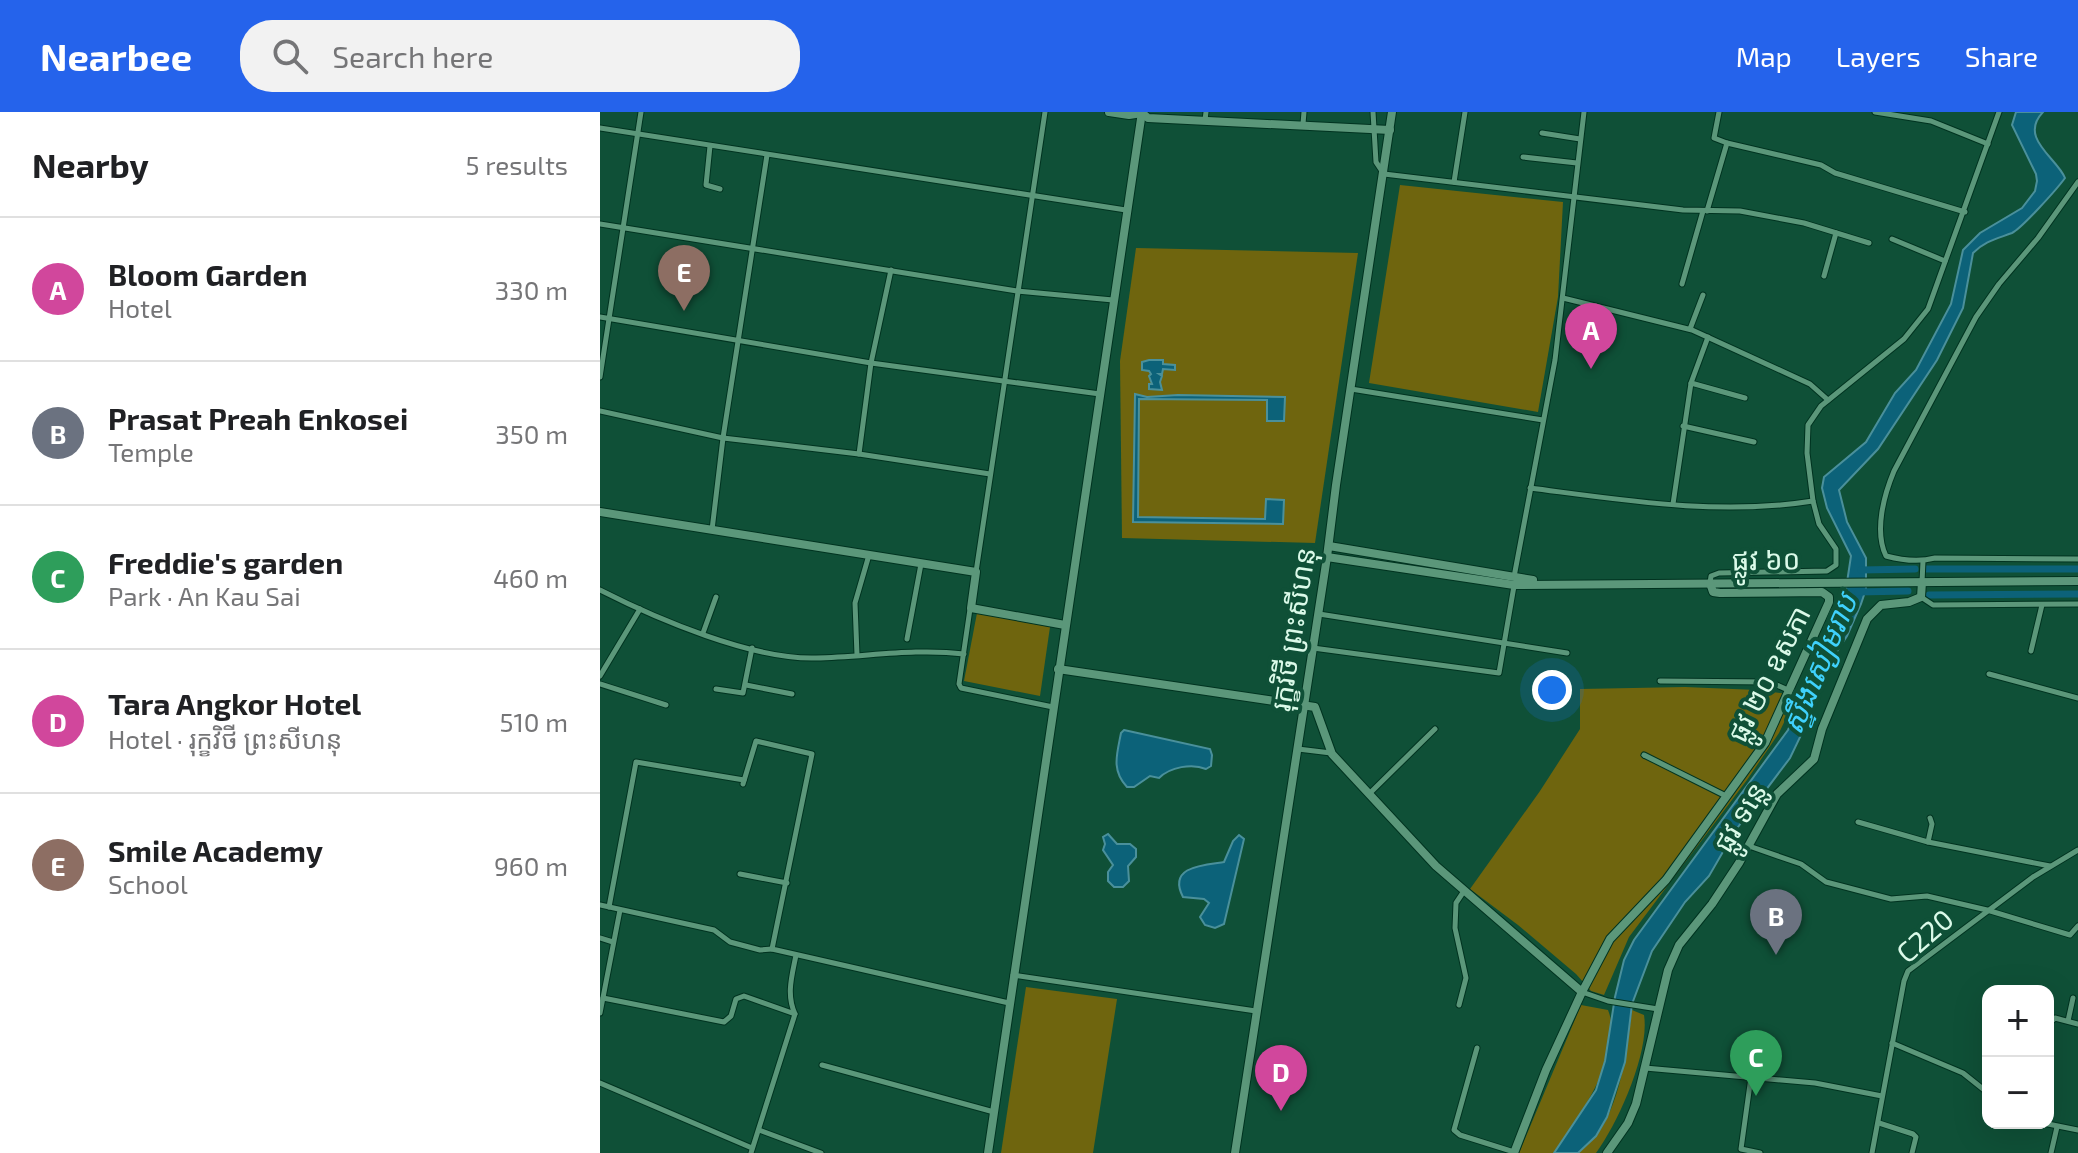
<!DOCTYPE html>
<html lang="en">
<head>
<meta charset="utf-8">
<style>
  :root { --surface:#fff; --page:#f2f2f2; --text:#202124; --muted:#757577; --line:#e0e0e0; --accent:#2563eb }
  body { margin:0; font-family:"Exo 2","Noto Sans Khmer",sans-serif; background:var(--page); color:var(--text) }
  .controls { position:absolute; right:24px; bottom:24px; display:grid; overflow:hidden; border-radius:16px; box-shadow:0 8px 32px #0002 }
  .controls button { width:72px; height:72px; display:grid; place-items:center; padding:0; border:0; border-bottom:2px solid var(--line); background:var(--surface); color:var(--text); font:40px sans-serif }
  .you { position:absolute; left:952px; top:578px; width:28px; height:28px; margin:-20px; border:6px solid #fff; border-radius:50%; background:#1a73e8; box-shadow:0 0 0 12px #1a73e833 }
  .badge { display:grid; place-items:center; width:52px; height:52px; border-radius:50%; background:var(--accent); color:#fff; font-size:26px; font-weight:700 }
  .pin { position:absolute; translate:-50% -66px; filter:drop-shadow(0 2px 4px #0008) }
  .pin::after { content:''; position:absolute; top:42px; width:28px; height:24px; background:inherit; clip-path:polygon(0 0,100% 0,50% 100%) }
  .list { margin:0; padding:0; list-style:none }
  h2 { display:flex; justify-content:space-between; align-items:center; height:104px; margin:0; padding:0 32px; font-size:34px }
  h2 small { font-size:26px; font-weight:400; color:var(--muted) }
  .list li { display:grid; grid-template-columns:52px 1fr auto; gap:24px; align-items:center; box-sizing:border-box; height:144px; padding:0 32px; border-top:2px solid var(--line) }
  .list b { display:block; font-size:30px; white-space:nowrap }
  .list p { margin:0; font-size:26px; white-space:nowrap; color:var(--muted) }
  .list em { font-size:26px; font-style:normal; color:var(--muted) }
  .icon { flex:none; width:44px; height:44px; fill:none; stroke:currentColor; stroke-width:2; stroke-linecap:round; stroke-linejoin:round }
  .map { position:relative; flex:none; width:1478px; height:1041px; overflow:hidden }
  header { display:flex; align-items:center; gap:48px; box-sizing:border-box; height:112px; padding:0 40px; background:var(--accent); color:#fff }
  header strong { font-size:38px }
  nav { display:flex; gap:44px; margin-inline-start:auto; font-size:28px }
  .search { width:560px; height:72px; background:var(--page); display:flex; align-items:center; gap:20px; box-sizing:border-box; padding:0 28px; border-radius:32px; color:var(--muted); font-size:30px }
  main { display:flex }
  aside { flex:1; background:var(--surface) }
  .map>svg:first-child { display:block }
</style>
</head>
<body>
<header>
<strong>Nearbee</strong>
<div class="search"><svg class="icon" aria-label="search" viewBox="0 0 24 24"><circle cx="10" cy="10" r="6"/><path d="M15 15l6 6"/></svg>Search here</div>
<nav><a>Map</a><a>Layers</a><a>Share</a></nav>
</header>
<main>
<aside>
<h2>Nearby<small>5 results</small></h2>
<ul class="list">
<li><span class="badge" style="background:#d1479c">A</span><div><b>Bloom Garden</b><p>Hotel</p></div><em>330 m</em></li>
<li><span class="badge" style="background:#6b7280">B</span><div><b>Prasat Preah Enkosei</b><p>Temple</p></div><em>350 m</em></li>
<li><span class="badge" style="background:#2e9e5b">C</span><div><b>Freddie's garden</b><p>Park · An Kau Sai</p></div><em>460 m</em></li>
<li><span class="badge" style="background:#d1479c">D</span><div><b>Tara Angkor Hotel</b><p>Hotel · រុក្ខវិថី ព្រះសីហនុ</p></div><em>510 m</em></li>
<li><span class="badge" style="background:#8d6e63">E</span><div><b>Smile Academy</b><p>School</p></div><em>960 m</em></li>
</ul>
</aside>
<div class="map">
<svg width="1478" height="1041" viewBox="0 0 1478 1041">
  <rect width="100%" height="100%" fill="#0f5037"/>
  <g fill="#6f650e">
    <path d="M800,73L963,90L958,185L938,300L769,271Z"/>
    <path d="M536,136L758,141L715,431L522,426L520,249Z"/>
    <path d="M377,501L450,515L440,584L364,569Z"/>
    <path d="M1085,575L1157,578L1197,583L1179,621L1147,668L1029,825L1004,883L991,879L976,862L918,813L870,777L940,679L980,617V577Z"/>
    <path d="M426,875L517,887L493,1041H401Z"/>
    <path d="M981,893L1008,898C1026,942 977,1007 954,1041H919Z"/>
    <path d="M1032,898L1044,903C1050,940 1018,1011 996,1041H978C984,1035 991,1030 996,1024C1021,991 1027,937 1032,898Z"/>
  </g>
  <g fill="#0c6279" stroke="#4a909b" stroke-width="2">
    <path d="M1416,0H1443C1418,26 1457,46 1465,66C1457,77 1422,116 1412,121C1396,127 1385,129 1373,141L1363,196L1337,248L1278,337L1239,378L1247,410L1266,446V477L1261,492L1247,524L1221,564L1215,594L1190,646L1135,719L1109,764L1085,790L1052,839L1032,892L1025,950L1007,1005L996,1024L978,1041H954L996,978L1005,949L1015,885L1024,848L1034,828L1188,618L1216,546L1235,515L1246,477L1251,444L1227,396L1222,376L1224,365L1266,330L1295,281L1316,258L1351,192L1363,138L1380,121L1422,96L1435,79L1437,69L1436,62L1412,13Z"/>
    <path d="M549,248H563V252L575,253V258L563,257L562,262H559L562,264L560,270L562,278L549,277V272H552L549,264L551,262L549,259L542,258V250Z"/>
    <path d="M535,282L547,285L578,283L685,285L684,309H667V288L539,287L538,405L665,407L666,387L684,388L683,412L533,410Z"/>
    <path d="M524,618L610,637L612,643L611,654L606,657C592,651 570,655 559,666L550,664L534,675H527C511,658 517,642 521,621Z"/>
    <path d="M508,722L517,732H530L536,737V745L528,754L529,769L523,775H514L508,769V760L513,753L503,738L505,732L503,725Z"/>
    <path d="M639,723L644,727L624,812L615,816L605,813L600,805L609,791L604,787L583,785C567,754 604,753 624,750L633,729Z"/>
  </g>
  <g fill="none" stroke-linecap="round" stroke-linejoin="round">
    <g stroke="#0c6279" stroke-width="7">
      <path d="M1325,457H1478"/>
      <path d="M1261,458L1315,457"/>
      <path d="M1258,480L1308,479"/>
      <path d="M1329,483L1478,482"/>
    </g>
    <g stroke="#013320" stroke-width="7">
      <g id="street">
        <path d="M773,0L776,50L784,62L1083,98L1140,99L1204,111L1269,131"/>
        <path d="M1275,0L1331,9L1388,32"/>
        <path d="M605,8L606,0"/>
        <path d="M703,12L704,0"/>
        <path d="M0,16L526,98"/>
        <path d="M942,21L980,27"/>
        <path d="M1127,31L1221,53L1235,61L1365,100"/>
        <path d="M110,34L106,73L120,77"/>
        <path d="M923,45L977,51"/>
        <path d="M854,70L865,0"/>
        <path d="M1478,70L1438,126L1399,172L1376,205L1294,359C1284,383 1274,419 1286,444C1301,448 1320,450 1335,446L1478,447"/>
        <path d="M1107,99L1127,31L1114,26L1119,0"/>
        <path d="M0,112L417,179L513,188"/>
        <path d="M1292,127L1345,149"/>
        <path d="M1224,164L1236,121"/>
        <path d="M1082,172L1103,99"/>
        <path d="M963,186L1092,218L1210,272L1228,288"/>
        <path d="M0,205L271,251L500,282"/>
        <path d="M1090,217L1103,183"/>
        <path d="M0,265L41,0"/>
        <path d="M1091,271L1108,225"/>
        <path d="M751,277L943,308"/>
        <path d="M0,299L123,326L259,342L390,362"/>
        <path d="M1083,314L1154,330"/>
        <path d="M259,342L271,251L291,158"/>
        <path d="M930,376C1023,388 1119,404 1213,389"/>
        <path d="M1073,392L1091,271L1145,286"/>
        <path d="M112,418L123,326L167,43"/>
        <path d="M376,460L445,0"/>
        <path d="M914,465L955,248L984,0"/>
        <path d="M1322,470L1323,449"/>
        <path d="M1110,471L1111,464L1119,461L1227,459L1236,453V437L1219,412L1213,389L1207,341L1208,313L1221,294L1304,227L1328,197L1399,0"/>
        <path d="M0,478C57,507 153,548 216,546C266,545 314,536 364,542"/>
        <path d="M1321,485L1333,493L1478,492"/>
        <path d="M370,497L359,572L361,576L453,595"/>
        <path d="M719,502L967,541"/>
        <path d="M103,521L116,485"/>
        <path d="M307,527L321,452"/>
        <path d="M713,536L899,561L914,474"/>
        <path d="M1431,539L1442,493"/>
        <path d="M257,543L255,491L269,443"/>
        <path d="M1389,562L1478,586"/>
        <path d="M0,564L40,497"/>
        <path d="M1060,569L1170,570L1188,578"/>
        <path d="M0,572L66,593"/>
        <path d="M146,573L192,582"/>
        <path d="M116,577L143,581L152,536"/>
        <path d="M698,637L731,641"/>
        <path d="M1044,643L1126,684"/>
        <path d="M143,672L156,629L212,642L172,837L409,891"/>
        <path d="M769,682L835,617"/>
        <path d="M1258,710L1328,730L1450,754"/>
        <path d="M1328,730L1332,712L1330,706"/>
        <path d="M1149,734L1201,752L1226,770L1291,787L1327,784L1387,798L1470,823L1478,814"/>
        <path d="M140,762L187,771"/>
        <path d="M0,793L114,818L130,830L160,838L172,837"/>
        <path d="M9,795L36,650L144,668"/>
        <path d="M0,826L13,830"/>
        <path d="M413,863L656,899"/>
        <path d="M982,880L1008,889L1058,897"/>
        <path d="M3,886L124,910L131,904L136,887L144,884L195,902"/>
        <path d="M859,893L866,866L855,816L856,791L864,779"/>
        <path d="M0,901L20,798"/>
        <path d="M1468,909L1473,886"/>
        <path d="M1448,912L1455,906L1478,912"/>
        <path d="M1292,931L1363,961L1388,981"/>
        <path d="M877,936L854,1018L860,1023L914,1040"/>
        <path d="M222,953L394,1000"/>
        <path d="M1045,956L1215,971L1282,984"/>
        <path d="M1151,965L1141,1037L1160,1041"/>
        <path d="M0,971L152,1036"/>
        <path d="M1279,1011L1313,1022L1316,1025L1312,1041"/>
        <path d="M1443,1011L1478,1018"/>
        <path d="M159,1018L221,1041"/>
        <path d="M151,1041L195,902C186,882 192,864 196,843"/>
        <path d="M1272,1041L1304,869L1308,859L1433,765L1478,738"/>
        <path d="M1451,1041L1457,1015"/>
      </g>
    </g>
    <g stroke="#013320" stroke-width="10">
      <g id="secondary">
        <path d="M509,0L529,3L542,1"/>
        <path d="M541,0L548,6L790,18"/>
        <path d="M0,400L376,460L371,496L465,513"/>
        <path d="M729,434L933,468"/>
        <path d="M727,445L914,473L1478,469"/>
        <path d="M458,557L715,595L732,642L836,754L982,880"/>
        <path d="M388,1041L542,0"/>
        <path d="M635,1041L727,445L736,373L792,0"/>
        <path d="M914,1041L946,958L982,880L1010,827L1066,768L1165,631L1229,490V485L1222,480L1120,481L1113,480L1110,471"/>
        <path d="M1007,1041L1028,1011L1036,992L1068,858L1079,833L1112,792L1139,751L1177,682L1214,647L1222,617L1267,507L1281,493L1309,490L1321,485L1322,470"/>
      </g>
    </g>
    <use href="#street" stroke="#5b977a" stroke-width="5"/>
    <use href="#secondary" stroke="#5b977a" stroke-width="8"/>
  </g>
  <g text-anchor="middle" stroke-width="8" stroke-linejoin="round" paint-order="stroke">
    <g font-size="28" fill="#dbfae9" stroke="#0f5037">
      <text transform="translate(1166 448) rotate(-1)" y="10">ផ្លូវ ៦០</text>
      <text transform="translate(693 517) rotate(-81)" y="10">រុក្ខវិថី ព្រះសីហនុ</text>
      <text transform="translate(1169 562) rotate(-63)" y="10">ផ្លូវ ២០ ឧសភា</text>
      <text transform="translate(1140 705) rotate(-59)" y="10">ផ្លូវ ទន្លេ</text>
      <text transform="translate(1325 824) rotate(-41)" y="10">C220</text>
    </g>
    <g font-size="30" font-style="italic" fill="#3fd1fc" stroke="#0f5037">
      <text transform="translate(1220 552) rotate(-67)" y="10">ស្ទឹងសៀមរាប</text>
    </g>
  </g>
</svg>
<div class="controls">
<button>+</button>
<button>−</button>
</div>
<div class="you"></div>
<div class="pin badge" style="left:991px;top:257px;background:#d1479c">A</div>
<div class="pin badge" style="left:1176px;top:843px;background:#6b7280">B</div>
<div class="pin badge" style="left:1156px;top:984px;background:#2e9e5b">C</div>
<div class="pin badge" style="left:681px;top:999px;background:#d1479c">D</div>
<div class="pin badge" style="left:84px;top:199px;background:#8d6e63">E</div>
</div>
</main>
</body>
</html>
